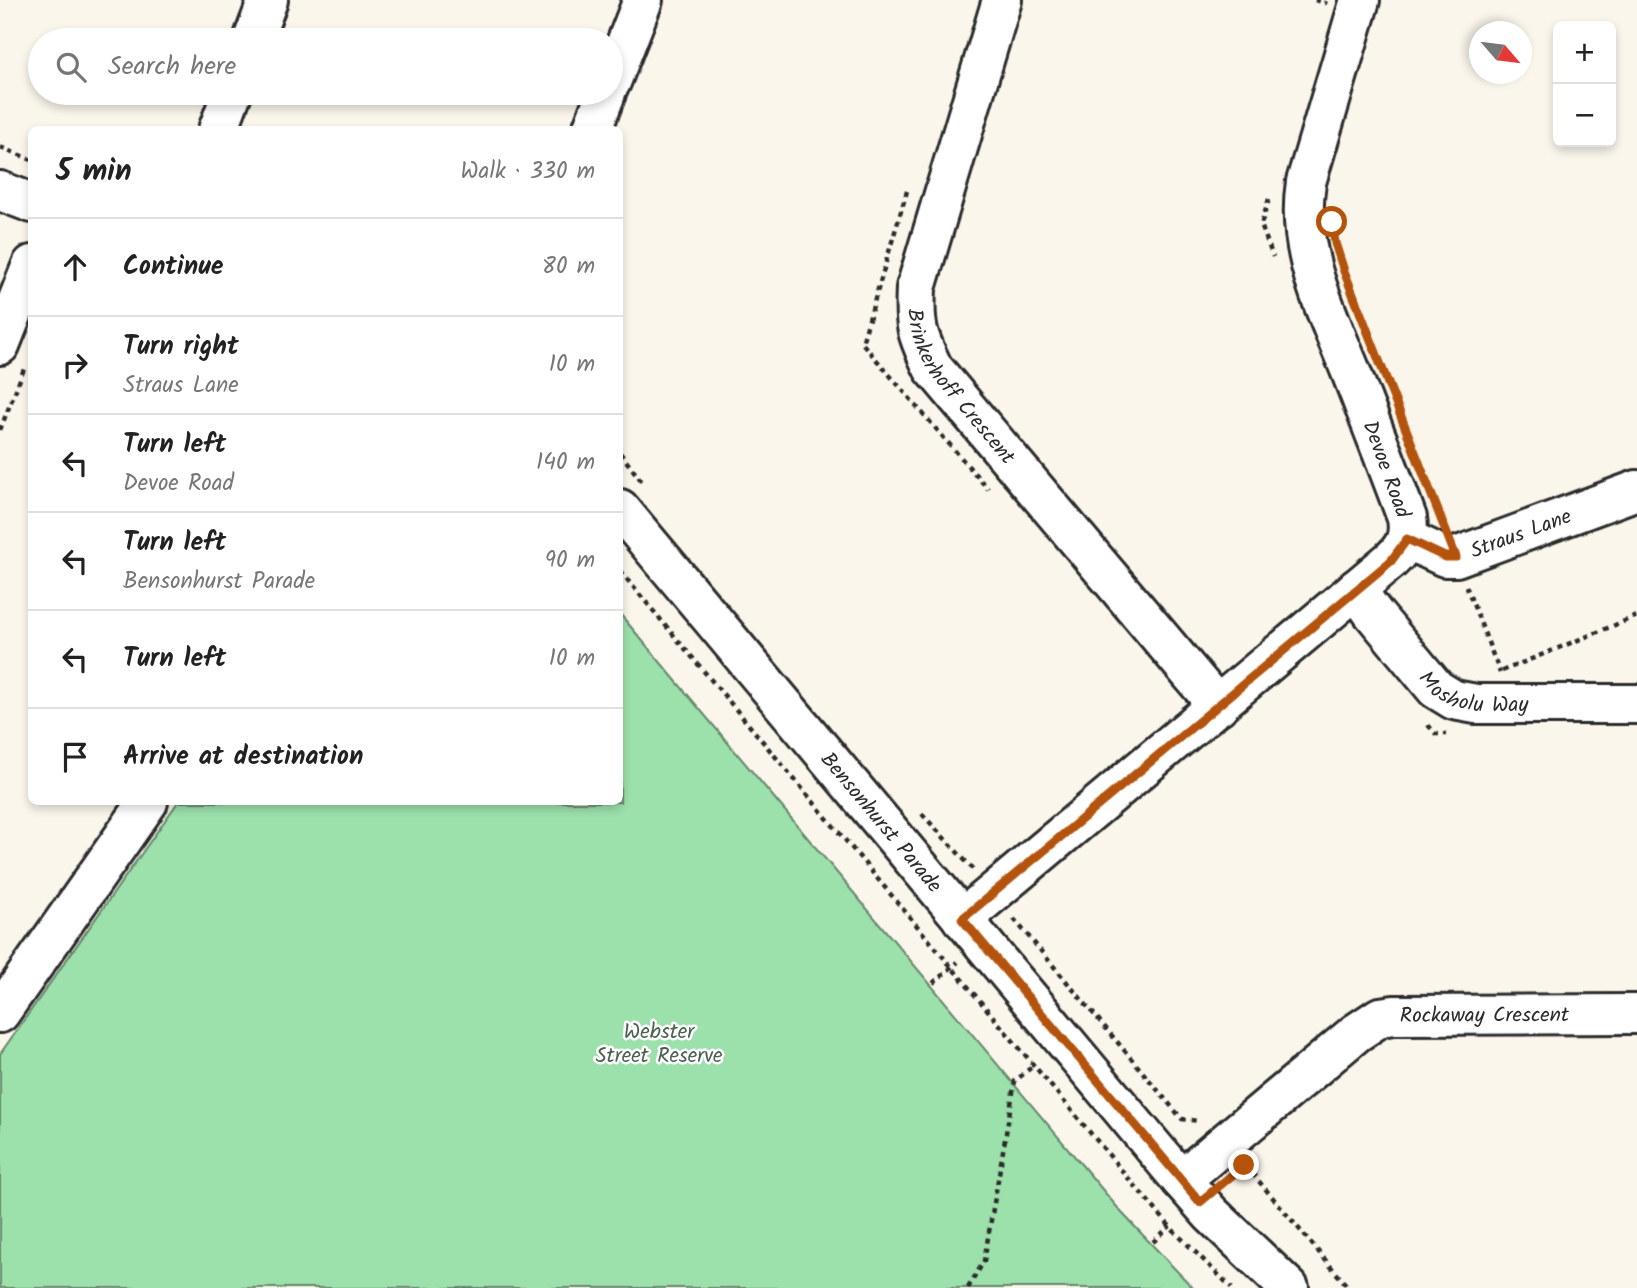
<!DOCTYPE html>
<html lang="en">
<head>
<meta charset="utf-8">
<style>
  :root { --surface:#fff; --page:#f2f2f2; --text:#222; --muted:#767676; --line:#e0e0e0 }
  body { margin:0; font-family:Kalam,sans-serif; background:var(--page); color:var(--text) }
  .controls { position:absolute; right:21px; top:21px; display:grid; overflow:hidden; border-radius:10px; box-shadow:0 4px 10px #0003 }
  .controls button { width:63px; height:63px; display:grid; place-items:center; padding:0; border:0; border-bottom:2px solid var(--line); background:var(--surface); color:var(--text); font:35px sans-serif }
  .compass { position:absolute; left:1469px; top:21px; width:63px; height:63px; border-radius:50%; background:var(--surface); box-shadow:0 4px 10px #0003; rotate:118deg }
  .stop { position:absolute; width:21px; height:21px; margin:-16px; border:5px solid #b45309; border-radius:50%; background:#fff }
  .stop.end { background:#b45309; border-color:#fff; box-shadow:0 2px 7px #0008 }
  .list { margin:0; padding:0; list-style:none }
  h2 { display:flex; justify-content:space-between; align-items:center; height:91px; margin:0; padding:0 28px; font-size:30px }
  h2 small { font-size:23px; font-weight:400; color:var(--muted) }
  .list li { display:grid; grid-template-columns:46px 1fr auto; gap:21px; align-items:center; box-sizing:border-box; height:98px; padding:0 28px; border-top:2px solid var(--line) }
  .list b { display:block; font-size:26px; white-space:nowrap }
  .list p { margin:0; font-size:23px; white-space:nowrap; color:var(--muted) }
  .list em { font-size:23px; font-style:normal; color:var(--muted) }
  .icon { flex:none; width:38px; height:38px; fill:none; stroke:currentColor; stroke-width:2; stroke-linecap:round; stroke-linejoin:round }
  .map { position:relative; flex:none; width:1637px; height:1288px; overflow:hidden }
  .search { position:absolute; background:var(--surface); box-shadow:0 4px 10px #0003; left:28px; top:28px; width:595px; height:77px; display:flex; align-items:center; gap:18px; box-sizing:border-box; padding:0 24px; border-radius:38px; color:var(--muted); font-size:26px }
  .panel { position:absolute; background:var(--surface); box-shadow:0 4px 10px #0003; left:28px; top:126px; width:595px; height:679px; border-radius:10px }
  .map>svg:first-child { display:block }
</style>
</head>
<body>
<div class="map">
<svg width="1637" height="1288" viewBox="0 0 1637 1288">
  <rect width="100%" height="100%" fill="#fbf6ec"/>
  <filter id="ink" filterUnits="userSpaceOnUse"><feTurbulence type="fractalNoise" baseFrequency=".0143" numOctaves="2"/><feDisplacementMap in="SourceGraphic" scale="14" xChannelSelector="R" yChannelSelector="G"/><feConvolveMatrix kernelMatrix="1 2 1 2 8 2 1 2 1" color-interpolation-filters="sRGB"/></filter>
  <g filter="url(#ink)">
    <path fill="#9ce0ab" stroke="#64866b" stroke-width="2" d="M620,614L1122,1213L1193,1288H0V1054L178,802H620Z"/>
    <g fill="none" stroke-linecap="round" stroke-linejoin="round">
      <g stroke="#2b2b2b" stroke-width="44">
        <g id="minor">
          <path id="s1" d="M1002,0L916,288C914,326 917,335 933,368L1218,706"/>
          <path d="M253,40L268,0"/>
          <path d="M611,82L643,0"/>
          <path d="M218,130L232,93"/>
          <path d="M592,130L606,93"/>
          <path d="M0,191L32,203"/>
          <path d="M0,345L32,265"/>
          <path id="s2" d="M620,509L1181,1180L1211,1214L1289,1288"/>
          <path id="s3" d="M1407,539L1445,557H1456L1637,490"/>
          <path id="s4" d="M1356,589L1373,613L1436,689L1454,700L1476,704H1637"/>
          <path d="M962,919L1391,560C1405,547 1410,537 1407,518C1389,469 1370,421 1351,372C1326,309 1295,252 1306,182L1360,0"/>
          <path d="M0,1013L148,802"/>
          <path id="s5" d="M1181,1180L1356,1033L1380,1017L1394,1015L1637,1014"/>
        </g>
      </g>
      <g stroke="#2b2b2b" stroke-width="4.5" stroke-dasharray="5 5" stroke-linecap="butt">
        <path d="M1315,0L1325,3L1326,1"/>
        <path d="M0,147L32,160"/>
        <path d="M907,191L862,343L988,489"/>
        <path d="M1269,199L1261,225L1273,257"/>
        <path d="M0,430L24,369"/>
        <path d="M620,453L644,484"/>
        <path d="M620,571L1134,1185L1174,1231L1232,1288"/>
        <path d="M1466,586L1500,673"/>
        <path d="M1502,671L1637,616"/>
        <path d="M1428,725L1436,734H1447"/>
        <path d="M922,814L973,869"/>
        <path d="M1014,919L1182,1119L1199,1121"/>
        <path d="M933,983L958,962"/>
        <path d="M1246,1166L1349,1288"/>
        <path d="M1153,1242L1170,1226"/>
        <path d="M968,1288L984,1261L1015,1081L1034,1065"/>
      </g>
      <use href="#minor" stroke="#fff" stroke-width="38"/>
    </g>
  </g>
  <g fill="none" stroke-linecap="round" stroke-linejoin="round" filter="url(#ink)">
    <path stroke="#b45309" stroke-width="9" d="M1244,1165L1200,1202L962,919L1391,561L1407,539L1445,557H1456L1344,271L1335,243L1332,222"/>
  </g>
  <g text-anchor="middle" stroke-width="5" stroke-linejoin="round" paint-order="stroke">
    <g font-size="21" fill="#2b2b2b" stroke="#fff">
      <text dy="7" stroke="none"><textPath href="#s1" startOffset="413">Brinkerhoff Crescent</textPath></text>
      <text transform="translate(1387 469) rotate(70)" y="7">Devoe Road</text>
      <text dy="7" stroke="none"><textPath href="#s3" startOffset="122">Straus Lane</textPath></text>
      <text dy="7" stroke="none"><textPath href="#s4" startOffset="166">Mosholu Way</textPath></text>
      <text dy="7" stroke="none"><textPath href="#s2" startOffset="408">Bensonhurst Parade</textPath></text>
      <text dy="7" stroke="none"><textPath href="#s5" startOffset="362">Rockaway Crescent</textPath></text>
    </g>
    <g font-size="21" fill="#4d6151" stroke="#fff">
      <text x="659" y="1038">Webster<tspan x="659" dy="24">Street Reserve</tspan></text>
    </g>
  </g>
</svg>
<div class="controls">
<button>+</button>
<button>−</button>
</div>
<svg class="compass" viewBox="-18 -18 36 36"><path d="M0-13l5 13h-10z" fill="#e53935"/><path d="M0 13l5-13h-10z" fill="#767676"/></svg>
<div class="stop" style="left:1332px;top:222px"></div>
<div class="stop end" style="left:1244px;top:1165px"></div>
<div class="search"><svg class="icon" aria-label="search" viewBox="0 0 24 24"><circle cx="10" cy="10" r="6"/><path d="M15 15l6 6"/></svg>Search here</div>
<section class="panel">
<h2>5 min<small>Walk · 330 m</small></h2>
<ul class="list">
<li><svg class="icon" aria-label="ahead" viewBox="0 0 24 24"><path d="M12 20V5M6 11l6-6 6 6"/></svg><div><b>Continue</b></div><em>80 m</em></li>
<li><svg class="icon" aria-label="right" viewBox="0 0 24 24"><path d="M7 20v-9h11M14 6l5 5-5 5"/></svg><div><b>Turn right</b><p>Straus Lane</p></div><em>10 m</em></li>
<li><svg class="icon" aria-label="left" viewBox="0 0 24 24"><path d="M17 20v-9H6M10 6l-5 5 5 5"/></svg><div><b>Turn left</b><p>Devoe Road</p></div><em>140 m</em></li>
<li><svg class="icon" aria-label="left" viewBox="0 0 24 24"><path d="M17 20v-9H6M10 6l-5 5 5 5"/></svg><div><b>Turn left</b><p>Bensonhurst Parade</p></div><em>90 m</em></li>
<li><svg class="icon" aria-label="left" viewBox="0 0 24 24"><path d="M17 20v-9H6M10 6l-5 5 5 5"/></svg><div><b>Turn left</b></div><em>10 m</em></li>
<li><svg class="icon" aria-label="arrive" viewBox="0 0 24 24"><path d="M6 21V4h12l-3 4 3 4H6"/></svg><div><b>Arrive at destination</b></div></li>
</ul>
</section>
</div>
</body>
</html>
